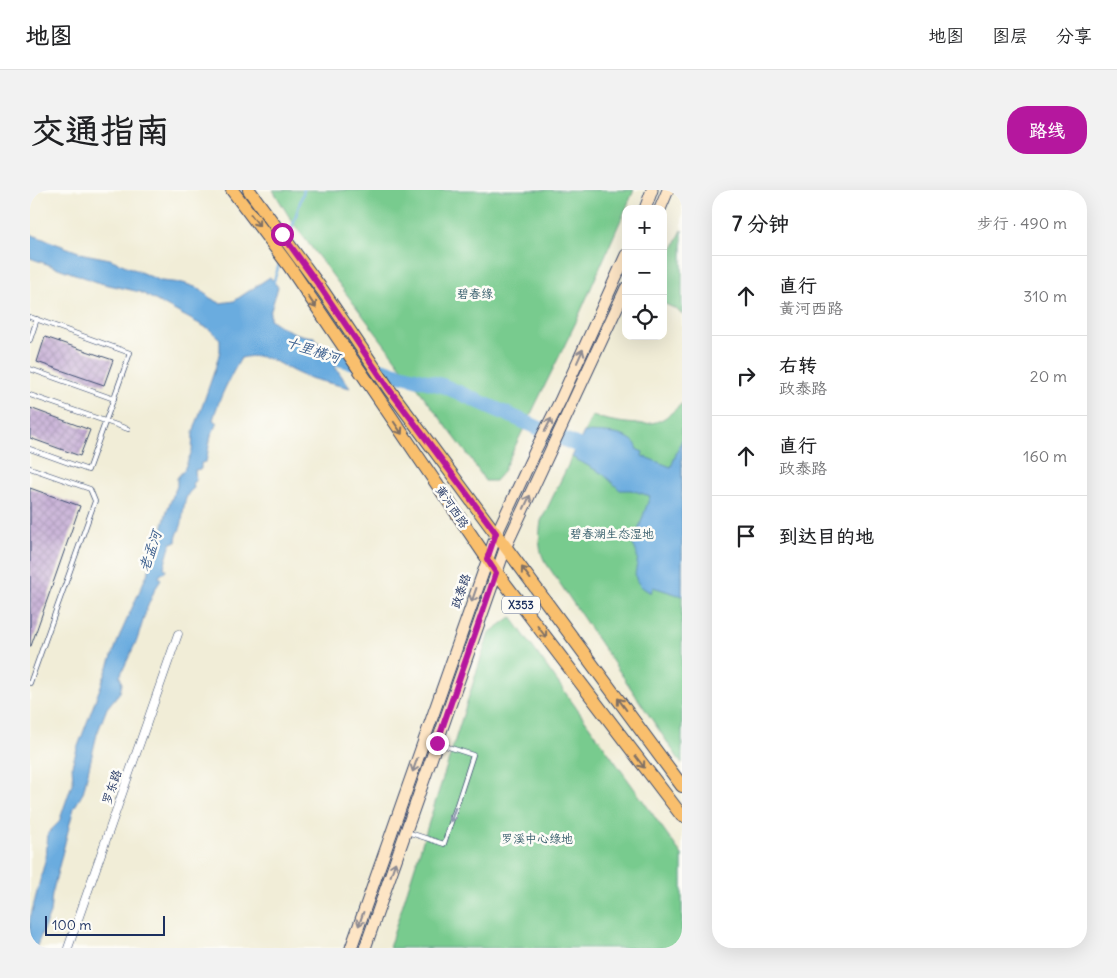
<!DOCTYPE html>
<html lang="zh">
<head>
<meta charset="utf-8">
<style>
  :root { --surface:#fff; --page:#f2f2f2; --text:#202124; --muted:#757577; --line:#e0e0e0; --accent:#b5179e }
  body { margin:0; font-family:Delius,"LXGW WenKai TC",sans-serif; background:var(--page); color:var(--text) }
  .controls { position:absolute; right:15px; top:15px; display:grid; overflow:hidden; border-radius:10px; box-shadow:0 5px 20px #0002 }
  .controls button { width:45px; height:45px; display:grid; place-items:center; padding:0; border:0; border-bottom:1px solid var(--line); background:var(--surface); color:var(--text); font:25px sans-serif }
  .scale { position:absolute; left:15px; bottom:12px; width:120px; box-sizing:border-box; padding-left:5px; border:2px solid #1b2f5e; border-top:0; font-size:14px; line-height:18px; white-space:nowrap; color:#1b2f5e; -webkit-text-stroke:4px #fdfcf7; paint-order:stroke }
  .stop { position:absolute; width:15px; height:15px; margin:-11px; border:4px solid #b5179e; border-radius:50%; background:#fff }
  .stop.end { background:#b5179e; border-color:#fff; box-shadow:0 1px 5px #0008 }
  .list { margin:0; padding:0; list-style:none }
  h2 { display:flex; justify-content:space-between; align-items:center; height:65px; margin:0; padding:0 20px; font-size:21px }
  h2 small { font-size:16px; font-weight:400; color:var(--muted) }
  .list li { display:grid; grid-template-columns:32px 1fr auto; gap:15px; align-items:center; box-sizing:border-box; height:80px; padding:0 20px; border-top:1px solid var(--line) }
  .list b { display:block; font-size:19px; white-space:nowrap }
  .list p { margin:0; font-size:16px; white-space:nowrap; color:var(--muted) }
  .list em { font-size:16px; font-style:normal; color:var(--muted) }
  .icon { flex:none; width:28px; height:28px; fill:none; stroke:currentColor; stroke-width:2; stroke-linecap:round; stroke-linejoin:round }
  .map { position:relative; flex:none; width:652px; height:758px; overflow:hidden; border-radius:20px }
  header { display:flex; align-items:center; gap:30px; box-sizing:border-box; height:70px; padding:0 25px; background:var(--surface); border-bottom:1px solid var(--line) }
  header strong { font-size:24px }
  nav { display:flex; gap:28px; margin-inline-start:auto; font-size:18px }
  .intro { display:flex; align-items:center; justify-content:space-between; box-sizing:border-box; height:120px; padding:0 30px }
  h1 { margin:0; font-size:35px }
  .button { padding:12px 22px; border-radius:20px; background:var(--accent); color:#fff; font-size:18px; font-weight:700 }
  main { display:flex; gap:30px; padding:0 30px }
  aside { flex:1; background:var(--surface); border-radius:20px; box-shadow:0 5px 20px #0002 }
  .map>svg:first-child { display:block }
</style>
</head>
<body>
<header>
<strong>地图</strong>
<nav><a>地图</a><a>图层</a><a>分享</a></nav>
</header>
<div class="intro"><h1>交通指南</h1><a class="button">路线</a></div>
<main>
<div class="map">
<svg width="652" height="758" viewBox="0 0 652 758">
  <defs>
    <pattern id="building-cross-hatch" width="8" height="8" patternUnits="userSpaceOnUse" patternTransform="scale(1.25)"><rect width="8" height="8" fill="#bda1d0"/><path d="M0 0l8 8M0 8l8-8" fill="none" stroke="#9984ac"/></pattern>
  </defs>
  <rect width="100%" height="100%" fill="#fdfcf7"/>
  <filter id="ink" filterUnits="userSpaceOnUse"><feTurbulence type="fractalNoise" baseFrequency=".02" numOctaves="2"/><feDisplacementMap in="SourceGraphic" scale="10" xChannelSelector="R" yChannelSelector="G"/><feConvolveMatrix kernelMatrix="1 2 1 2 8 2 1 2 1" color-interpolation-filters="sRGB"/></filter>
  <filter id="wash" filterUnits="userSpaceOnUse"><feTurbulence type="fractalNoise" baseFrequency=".0096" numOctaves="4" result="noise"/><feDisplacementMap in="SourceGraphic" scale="20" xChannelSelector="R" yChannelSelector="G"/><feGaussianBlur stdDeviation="1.12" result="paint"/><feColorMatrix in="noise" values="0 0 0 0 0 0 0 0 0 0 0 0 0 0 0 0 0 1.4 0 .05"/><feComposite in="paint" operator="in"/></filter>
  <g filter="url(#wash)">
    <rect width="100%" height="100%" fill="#f1edd7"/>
    <g fill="#78cb8e" stroke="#4a7d76">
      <path d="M243,0H604L546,132L472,283L465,291H455L441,269L263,33Z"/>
      <path d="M652,40V125L646,119L633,113V79Z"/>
      <path d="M652,213V574L514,370C508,357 509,346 511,331L562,226C579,231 605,236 622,233C634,231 644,221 652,213Z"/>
      <path d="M481,427L652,665V758H359L459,443Z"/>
    </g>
    <g fill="#6aacdf" stroke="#426e9e">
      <path d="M0,44L54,64L80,69L131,91L153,93L171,99L180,108L190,113L204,111L240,87L248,97L240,123V129C253,139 268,146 284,147L320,198C304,194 288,191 274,186C250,177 239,161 211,168C200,187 189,208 183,230L187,233L181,245L176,272L171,273V279L165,280L166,291L163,292L164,298C153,305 154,320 152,332C151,339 146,344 146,352L141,353L134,377L136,381L129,386L131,390L125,399L117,418L107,450L90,486L92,494L90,502L77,518L67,544L53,603L44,618L41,629L22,704L20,723L6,758H0V729L16,667L18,643L29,632L43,591L42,575L47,559L90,445L119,380L127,359L137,320L147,296V288L154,280L162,261L163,243L185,179L190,161V149L179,139L110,102L70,93L0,68Z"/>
      <path d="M554,242C569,243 605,241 608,260L613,262L612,266L641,277L652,249V406L623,397L621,403C590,386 617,377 603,355L620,306L601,300H590L573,284L542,267Z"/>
    </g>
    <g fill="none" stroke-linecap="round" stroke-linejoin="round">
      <g stroke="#6aacdf" stroke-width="2.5">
        <path d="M259,47L274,0"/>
        <path d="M243,94L250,71"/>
      </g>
      <path stroke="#6aacdf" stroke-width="15" d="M279,161L414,196L565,263"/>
    </g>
    <g id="blocks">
      <g fill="url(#building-cross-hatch)">
        <path d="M15,147L83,170L74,195L7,172Z"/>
        <path d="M0,218L60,240L50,266L0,248Z"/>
        <path d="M0,298L50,316L1,456H0Z"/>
      </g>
    </g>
  </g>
  <g filter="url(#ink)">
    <use href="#blocks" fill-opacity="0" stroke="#3b4c70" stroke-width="1"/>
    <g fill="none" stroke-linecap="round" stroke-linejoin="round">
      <g stroke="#3b4c70" stroke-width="5.5">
        <g id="service">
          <path d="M0,127L100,163L58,280L0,259"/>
          <path d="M0,150L7,129"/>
          <path d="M0,179L84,209"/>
          <path d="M0,205L98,239"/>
          <path d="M0,278L60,299L65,311L0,493"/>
          <path d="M377,642L414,654L443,565L409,554"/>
        </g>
      </g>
      <g stroke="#3b4c70" stroke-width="9">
        <path id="minor" d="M38,758L148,444"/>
      </g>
      <g stroke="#3b4c70" stroke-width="13">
        <g id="secondary">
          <path d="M615,19L622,0"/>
          <path d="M630,19L638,0"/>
          <path d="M321,758L467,343L506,259L530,211L596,65"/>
          <path d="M335,758L476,356L596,98"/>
        </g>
      </g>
      <g stroke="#3b4c70" stroke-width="14">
        <g id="primary">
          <path d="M202,0L259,76L467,383L652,626"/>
          <path d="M219,0L293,101L359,199L652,596"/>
        </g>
      </g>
      <use href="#service" stroke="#fff" stroke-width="4"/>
      <use href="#minor" stroke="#fff" stroke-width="8"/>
      <use href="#secondary" stroke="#fde5c5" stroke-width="11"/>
      <use href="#primary" stroke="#f9bf6d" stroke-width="12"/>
    </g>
    <defs><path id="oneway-shaft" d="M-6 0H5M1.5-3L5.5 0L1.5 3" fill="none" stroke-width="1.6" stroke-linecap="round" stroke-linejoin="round" transform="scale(1.25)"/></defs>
    <g stroke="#7f7065">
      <use href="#oneway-shaft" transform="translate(225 30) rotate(53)"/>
      <use href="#oneway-shaft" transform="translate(282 112) rotate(56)"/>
      <use href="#oneway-shaft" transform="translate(368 238) rotate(56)"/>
      <use href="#oneway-shaft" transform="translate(496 383) rotate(-126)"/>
      <use href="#oneway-shaft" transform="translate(512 442) rotate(53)"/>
      <use href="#oneway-shaft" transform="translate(592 514) rotate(-126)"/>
      <use href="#oneway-shaft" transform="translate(610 572) rotate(53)"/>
    </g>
    <g stroke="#8c8a92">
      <use href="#oneway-shaft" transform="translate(550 166) rotate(-66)"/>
      <use href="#oneway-shaft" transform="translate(518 235) rotate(-63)"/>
      <use href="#oneway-shaft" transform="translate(497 312) rotate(-65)"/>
      <use href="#oneway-shaft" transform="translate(444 405) rotate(109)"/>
      <use href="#oneway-shaft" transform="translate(385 575) rotate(109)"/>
      <use href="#oneway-shaft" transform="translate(363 679) rotate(-71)"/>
      <use href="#oneway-shaft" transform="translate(331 729) rotate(109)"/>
    </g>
    <use stroke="#8d97ae" href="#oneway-shaft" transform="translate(423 625) rotate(108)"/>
  </g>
  <g fill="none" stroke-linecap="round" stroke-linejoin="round" filter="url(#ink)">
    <path stroke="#b5179e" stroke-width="6" d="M252,44L293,101L359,199L466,343L457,369L466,383L407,553"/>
  </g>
  <g text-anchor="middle" stroke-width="5" stroke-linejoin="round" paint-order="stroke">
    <rect fill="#fdfcf7" stroke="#5f6c8c" stroke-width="1" x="472" y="406.5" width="38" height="17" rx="4"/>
    <g font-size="11" font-weight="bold" fill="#1b2f5e">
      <text x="491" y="419">X353</text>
    </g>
    <g font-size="12" fill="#375e6c" stroke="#fdfcf7">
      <text x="445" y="108">碧春缘</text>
      <text x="582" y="348">碧春湖生态湿地</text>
      <text x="507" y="653">罗溪中心绿地</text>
    </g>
    <g font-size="12" fill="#1b2f5e" stroke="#fdfcf7">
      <text transform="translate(422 317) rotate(56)" y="4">黄河西路</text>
      <text transform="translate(431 401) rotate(-71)" y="4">政泰路</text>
      <text transform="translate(82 597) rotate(-71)" y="4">罗东路</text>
    </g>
    <g font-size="14" font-style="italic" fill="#375b8b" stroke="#fdfcf7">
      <text transform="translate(283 160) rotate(18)" y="5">十里横河</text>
      <text transform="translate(120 361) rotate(-71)" y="5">老孟河</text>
    </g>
  </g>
</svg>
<div class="controls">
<button>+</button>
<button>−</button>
<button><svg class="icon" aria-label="locate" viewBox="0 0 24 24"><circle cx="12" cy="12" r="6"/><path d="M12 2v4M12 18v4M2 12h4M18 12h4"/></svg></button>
</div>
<div class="scale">100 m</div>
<div class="stop" style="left:252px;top:44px"></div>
<div class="stop end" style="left:407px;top:553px"></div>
</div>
<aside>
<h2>7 分钟<small>步行 · 490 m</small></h2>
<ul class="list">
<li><svg class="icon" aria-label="ahead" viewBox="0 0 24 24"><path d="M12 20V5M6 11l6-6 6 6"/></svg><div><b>直行</b><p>黄河西路</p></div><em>310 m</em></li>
<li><svg class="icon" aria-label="right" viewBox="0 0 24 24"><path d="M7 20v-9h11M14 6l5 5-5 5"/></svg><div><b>右转</b><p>政泰路</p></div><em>20 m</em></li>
<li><svg class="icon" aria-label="ahead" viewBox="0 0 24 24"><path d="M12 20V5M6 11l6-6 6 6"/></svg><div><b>直行</b><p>政泰路</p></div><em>160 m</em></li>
<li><svg class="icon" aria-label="arrive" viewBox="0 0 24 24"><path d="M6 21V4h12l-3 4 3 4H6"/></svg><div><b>到达目的地</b></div></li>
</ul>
</aside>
</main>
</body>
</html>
